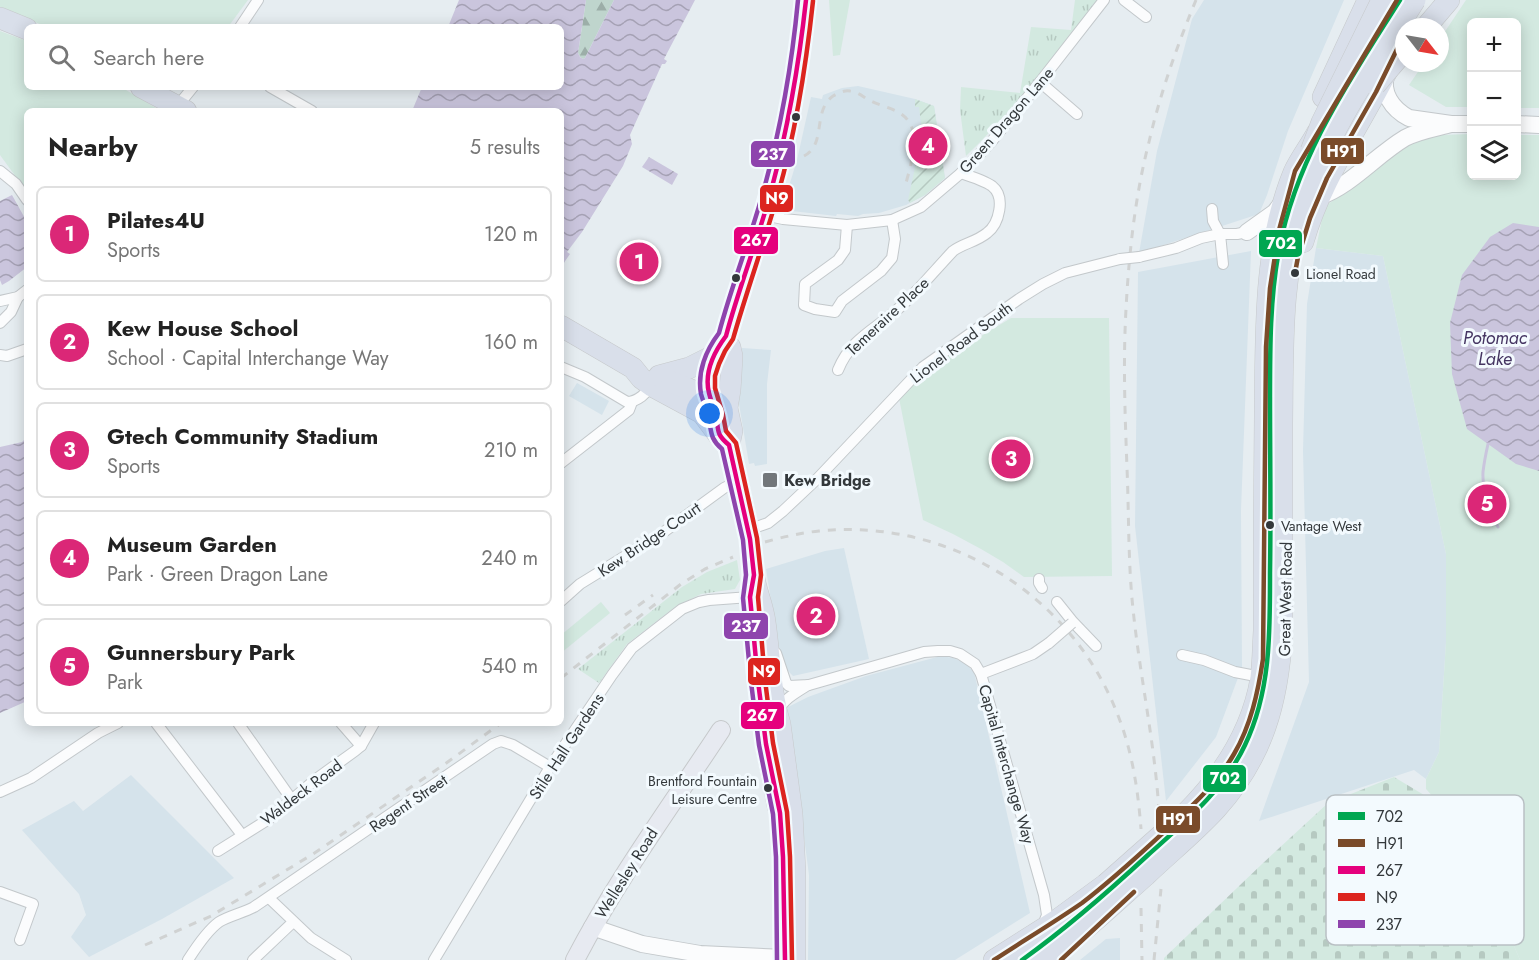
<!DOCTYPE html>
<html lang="en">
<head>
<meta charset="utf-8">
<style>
  :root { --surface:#fff; --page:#f6f6f6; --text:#222; --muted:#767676; --line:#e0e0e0; --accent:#db2777 }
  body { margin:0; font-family:Jost,sans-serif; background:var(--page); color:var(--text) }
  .controls { position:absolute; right:18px; top:18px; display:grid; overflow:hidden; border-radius:9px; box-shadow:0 3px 15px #0003 }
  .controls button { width:54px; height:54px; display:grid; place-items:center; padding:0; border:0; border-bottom:2px solid var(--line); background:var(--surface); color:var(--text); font:30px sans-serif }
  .compass { position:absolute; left:1395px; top:18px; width:54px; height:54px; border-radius:50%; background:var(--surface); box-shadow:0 3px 15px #0003; rotate:121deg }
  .you { position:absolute; left:710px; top:414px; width:21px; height:21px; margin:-15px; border:4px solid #fff; border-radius:50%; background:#1a73e8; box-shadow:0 0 0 9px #1a73e833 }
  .badge { display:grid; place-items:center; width:39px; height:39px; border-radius:50%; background:var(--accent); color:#fff; font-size:20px; font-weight:700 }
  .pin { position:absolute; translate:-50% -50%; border:3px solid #fff; box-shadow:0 2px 6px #0006 }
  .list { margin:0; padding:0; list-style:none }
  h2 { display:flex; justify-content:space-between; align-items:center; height:78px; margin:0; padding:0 24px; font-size:26px }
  h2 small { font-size:20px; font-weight:400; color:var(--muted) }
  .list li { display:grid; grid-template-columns:39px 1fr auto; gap:18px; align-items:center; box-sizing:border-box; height:96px; margin:0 12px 12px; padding:0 12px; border:2px solid var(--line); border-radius:9px }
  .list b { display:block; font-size:22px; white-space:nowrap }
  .list p { margin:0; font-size:20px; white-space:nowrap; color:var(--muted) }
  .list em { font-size:20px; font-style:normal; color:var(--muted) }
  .icon { flex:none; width:33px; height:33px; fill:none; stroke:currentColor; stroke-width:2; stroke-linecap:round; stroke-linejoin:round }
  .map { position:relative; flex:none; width:1539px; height:960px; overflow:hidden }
  .search { position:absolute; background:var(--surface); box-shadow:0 3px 15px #0003; left:24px; top:24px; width:540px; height:66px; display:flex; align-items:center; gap:15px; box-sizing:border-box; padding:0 21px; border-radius:9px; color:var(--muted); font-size:22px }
  .panel { position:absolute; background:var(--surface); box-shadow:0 3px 15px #0003; left:24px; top:108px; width:540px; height:618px; border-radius:9px }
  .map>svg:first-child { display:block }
</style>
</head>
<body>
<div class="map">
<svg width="1539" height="960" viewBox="0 0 1539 960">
  <defs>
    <pattern id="grass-tufts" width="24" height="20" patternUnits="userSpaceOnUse" patternTransform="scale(1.5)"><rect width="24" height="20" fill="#d3e9e0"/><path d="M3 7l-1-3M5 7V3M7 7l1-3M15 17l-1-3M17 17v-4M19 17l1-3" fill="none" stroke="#b6c9c1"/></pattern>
    <pattern id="forest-firs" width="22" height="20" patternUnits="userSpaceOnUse" patternTransform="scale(1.5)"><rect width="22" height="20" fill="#bfd5cd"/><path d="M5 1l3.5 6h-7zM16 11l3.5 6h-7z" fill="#9caea8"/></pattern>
    <pattern id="cemetery-stones" width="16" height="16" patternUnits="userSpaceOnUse" patternTransform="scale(1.5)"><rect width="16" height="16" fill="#d3e9e0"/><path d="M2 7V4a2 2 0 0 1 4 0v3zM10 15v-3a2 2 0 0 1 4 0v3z" fill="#b6c9c1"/></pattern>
    <pattern id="garden-furrows" width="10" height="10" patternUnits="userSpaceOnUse" patternTransform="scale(1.5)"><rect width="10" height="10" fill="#d3e9e0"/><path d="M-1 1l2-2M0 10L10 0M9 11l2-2" fill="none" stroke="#b6c9c1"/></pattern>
    <pattern id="water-waves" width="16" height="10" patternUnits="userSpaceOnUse" patternTransform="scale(1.5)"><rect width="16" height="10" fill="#cac5dd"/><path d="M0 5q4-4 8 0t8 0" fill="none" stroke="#a5a1b4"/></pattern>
  </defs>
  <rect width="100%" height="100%" fill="#e6edf1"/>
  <g fill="#d5e3eb">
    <path d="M1204,0H1344L1288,131L1267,195L1259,214L1139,253L1157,151L1192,19Z"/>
    <path d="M858,86L915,99L934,106L945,178L925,195L906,205L879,213L863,214L858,216L837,214L836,216L783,210L782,209L797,160L811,97L822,99L823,95L842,88Z"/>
    <path d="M1316,248L1383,256L1446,554V642L1439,752L1426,779L1414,770L1259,821L1309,682L1303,451L1307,304Z"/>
    <path d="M1251,251L1241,511L1242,667L1216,737L1166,801L1135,526L1138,272Z"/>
    <path d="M742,348L771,350L767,384V464L755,466L754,463L749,464L737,392Z"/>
    <path d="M577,383L609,401L602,415L569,396Z"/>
    <path d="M844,548L869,659L793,676L781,664L766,569L825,551Z"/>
    <path d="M941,656L953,658L965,663L974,672L1030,913L955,960H808L809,875L798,792L783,723L788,707L808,697L866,676Z"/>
    <path d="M131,775L234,878L162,919L89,957L71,937L86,915L79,894L22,830L74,801L83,811Z"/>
    <path d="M1120,938V960H1080L1106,939Z"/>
  </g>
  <g fill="url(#grass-tufts)">
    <path d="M1075,0H1098C1058,55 1015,108 966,156L960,110L961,87L1020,93L1031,27L1071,30Z"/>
    <path d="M737,560L740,580L735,589L701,594L675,607L627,644L599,683L578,669L682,587L707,572Z"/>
  </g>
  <path fill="url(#forest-firs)" d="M586,0H614L585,58L583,59L580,57L578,53Z"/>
  <path fill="url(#cemetery-stones)" d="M1394,777L1439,804L1466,833L1520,960H1164V958L1262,864L1328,803Z"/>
  <g fill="#d3e9e0">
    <path d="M0,0H248L228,27H47L0,8Z"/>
    <path d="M829,0H850L840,55L833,56Z"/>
    <path d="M1466,0H1539V108H1517L1516,22H1472L1471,107H1446L1409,85L1424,63H1440V39Z"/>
    <path d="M0,31L27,41V87H121L161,111H27V192L0,155Z"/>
    <path d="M1471,134L1472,176H1516L1517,135H1539V960H1520L1466,833L1426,789V779L1439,752L1446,642V554L1383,256L1316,248L1322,219L1327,205L1384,162L1406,146L1425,138L1440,135Z"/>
    <path d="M1011,318H1109L1112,576L1024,577L1003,562L981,549L953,534L923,520L899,398L933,365Z"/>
    <path d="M601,602L610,613L561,653V635Z"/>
  </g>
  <path fill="url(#garden-furrows)" d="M915,99L934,106L945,178L925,195L910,203L908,200L917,158L915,153L917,134L922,132L919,107H915Z"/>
  <g fill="url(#water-waves)">
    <path d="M459,0H586L578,53L580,57L583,59L585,58L614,0H695L664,59L667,61L665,64H662L630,135L632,144L623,166L582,232L567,252L570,254L561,267V111H412L422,87H561V27H448Z"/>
    <path d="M649,157L678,174L672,185L642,167Z"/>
    <path d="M12,195L27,222V267L9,281L2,285L0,280V201Z"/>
    <path d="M1513,223L1539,227V471L1516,464L1467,429L1452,374L1450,323L1462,275L1490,237Z"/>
    <path d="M27,437V701L0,713V447L22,442Z"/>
  </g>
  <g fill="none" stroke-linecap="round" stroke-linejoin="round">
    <path stroke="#cac5dd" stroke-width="3" d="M1488,444C1486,453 1484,463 1483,472C1482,489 1490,513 1498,527"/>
    <g stroke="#c3c8cb" stroke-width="12">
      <g id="street">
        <path d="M1124,0L1146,17"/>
        <path d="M240,27L258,0"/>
        <path d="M1040,82L1077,114"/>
        <path d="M270,87L312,111"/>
        <path d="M176,108L193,87"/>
        <path d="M0,171L16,184L27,200"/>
        <path d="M1212,209L1213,221L1220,234L1223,264"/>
        <path d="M764,215L783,219L847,225L892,220L921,207L961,173L992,141L1040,82L1104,0"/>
        <path d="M847,225L845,250L838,260L805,284L804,305L815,309L835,312L842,301L881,271L892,258L895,239L892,220"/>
        <path d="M1139,257L1176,248L1201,238L1220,234H1237L1247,232"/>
        <path d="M0,301L18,297L27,290"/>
        <path d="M0,323L11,312L18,297"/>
        <path d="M0,355L7,356L27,349"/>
        <path d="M561,367L585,377L627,402C637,402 647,393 653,384"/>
        <path d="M838,370C851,338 875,330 899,308C918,291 935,270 953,251C964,243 976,242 987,233C999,224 1006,197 992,186C985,181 970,176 961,173"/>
        <path d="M561,463L629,410L632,402"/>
        <path d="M748,530L768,523L783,511L817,479L923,367L1019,299L1043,284L1065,273L1120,259"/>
        <path d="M1039,579V583L1042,588"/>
        <path d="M561,601L580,584L661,534L724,488L738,481"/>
        <path d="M1057,602L1073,622L1096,646"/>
        <path d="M776,653L786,683L789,686L809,685L924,652L938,651H950L960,654L975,664L981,674L1044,895L1047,915L1043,925"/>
        <path d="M1182,655L1204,660L1235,672L1261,677"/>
        <path d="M981,674L1033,654L1049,643"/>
        <path d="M778,712C783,699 797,692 808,685"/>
        <path d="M156,723L242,835"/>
        <path d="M238,723L292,800"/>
        <path d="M341,723L361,746"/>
        <path d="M0,792L31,778L98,733L118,723"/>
        <path d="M218,851L269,819L316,779L355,751L361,746L374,723"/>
        <path d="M0,892L33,904L20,940"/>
        <path d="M269,898L311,938L346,960"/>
        <path d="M188,960C195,949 208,930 219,922C226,917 245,912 254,907L493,744L501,741L513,745L550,767"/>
        <path d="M253,960L293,922"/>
        <path d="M434,960L550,767L612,675L632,648L682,609L699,602L709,600L750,597"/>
      </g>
    </g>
    <g stroke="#c3c8cb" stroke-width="18">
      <g id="secondary">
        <path d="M1386,74C1381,93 1392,109 1409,118L1451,124H1472"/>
        <path d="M1516,124L1539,125"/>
        <path d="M1319,197C1352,185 1375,156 1405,138C1418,131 1436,128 1451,124"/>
        <path d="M1247,232L1275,212L1284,200"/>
        <path d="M592,927L642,944L700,954L785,958"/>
      </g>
    </g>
    <g stroke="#c6c9cb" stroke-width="20">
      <g id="primary">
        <path d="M717,433C717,415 711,406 708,390C705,373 715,349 726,336C736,297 752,258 763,219C785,148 799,74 806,0"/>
        <path d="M575,960C617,879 671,806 721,730"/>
      </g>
    </g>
    <g stroke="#c6c9cb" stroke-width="22">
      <g id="highway">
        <path d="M0,18L27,29"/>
        <path d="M1426,27L1449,0"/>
        <path d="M1366,52L1397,0"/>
        <path d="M141,87L186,111"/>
        <path d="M1323,97L1368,0"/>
        <path d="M1303,242C1321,179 1358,129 1387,71"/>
        <path d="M561,326L633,368L641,378L652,386L702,413L720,437L729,445"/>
        <path d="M730,347L732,356L731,375L730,390L727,408L732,431L729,445L741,498"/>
        <path d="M659,376L689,368L715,355"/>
        <path d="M672,382L722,403L727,408"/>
        <path d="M753,572C755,589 763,605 765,622C770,656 770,692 780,724L792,814L795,871V960"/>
        <path d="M760,690L766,744L778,807"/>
        <path d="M1185,814C1223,776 1252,732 1261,678C1263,662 1263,647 1264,631C1264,559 1264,488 1265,416C1266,336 1263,247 1294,172C1300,159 1310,146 1317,133"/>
        <path d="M994,960L1057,920L1106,884"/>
      </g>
    </g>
    <use href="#street" stroke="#fbfcfd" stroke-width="10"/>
    <use href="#secondary" stroke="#fbfcfd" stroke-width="16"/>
    <use href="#primary" stroke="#e7eaf1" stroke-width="18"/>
    <use href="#highway" stroke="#d9dfea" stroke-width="21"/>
    <g stroke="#d0d2d2" stroke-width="3" stroke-dasharray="8 8" stroke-linecap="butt">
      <path d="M804,156C827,144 812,111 833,96C838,93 844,90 850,91C859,92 864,98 871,101C887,109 905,109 912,128C918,142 910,168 906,183"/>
      <path d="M765,542C783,537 800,533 819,531C947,518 1070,593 1117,713C1132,750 1138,789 1141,829"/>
      <path d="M625,615L653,595"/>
      <path d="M561,678L681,584L705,569L733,557"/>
      <path d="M1159,812C1155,744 1140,677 1133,609C1128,562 1129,515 1127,468C1125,415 1123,362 1126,309C1129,253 1135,196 1149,142C1160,94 1177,46 1196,0"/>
      <path d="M1141,908L1142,960"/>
      <path d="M145,945L211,916L313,854L445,764L501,723"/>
      <path d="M1154,960L1161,889"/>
    </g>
    <g stroke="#c3c8cb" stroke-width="12" stroke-linecap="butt">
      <g id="street-bridge">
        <path d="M1120,259L1139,257"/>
        <path d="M1049,643L1072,623"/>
      </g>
    </g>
    <g stroke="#c6c9cb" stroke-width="22" stroke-linecap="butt">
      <g id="highway-bridge">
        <path d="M1375,85L1404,51"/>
        <path d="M1311,151L1322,122L1382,0"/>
        <path d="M741,498L750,539L753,572"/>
        <path d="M1106,884L1185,814"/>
        <path d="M1022,960L1054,938"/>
        <path d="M1044,960C1081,935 1113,904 1146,875C1169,853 1194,833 1216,809C1263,757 1278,702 1282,633C1282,564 1282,494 1282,424C1283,350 1280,275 1304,203C1328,130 1374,65 1415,0"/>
      </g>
    </g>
    <use href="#street-bridge" stroke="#fbfcfd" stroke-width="10"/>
    <use href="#highway-bridge" stroke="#d9dfea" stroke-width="21"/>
    <g stroke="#f3fafe" stroke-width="9">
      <path id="bus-1" d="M1022,960C1067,928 1108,892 1148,855C1185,822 1224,790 1245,745C1271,691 1270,631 1270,573C1271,514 1270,456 1270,397C1270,348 1270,298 1279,250C1296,157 1351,78 1400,0"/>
    </g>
    <g stroke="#f3fafe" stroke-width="9">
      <g id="bus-2">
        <path d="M1295,273L1298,257L1310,218L1327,178L1376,92L1404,35"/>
        <path d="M994,960C1023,941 1053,923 1082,903C1111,881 1138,856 1164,832C1190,808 1216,785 1234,754C1251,725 1258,692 1263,659L1266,347L1270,288L1279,230L1295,171L1397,0"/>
        <path d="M1061,960L1134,892"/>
      </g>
    </g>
    <g stroke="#f3fafe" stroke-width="9">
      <path id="bus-3" d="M785,960L783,857L780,813L766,744L758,681L750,597L754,575L750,539L729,445C716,434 719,432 716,416C714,408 711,401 709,393C704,373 714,352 726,336C739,287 758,240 771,191C788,128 799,64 806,0"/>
    </g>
    <g stroke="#f3fafe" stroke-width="9">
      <path id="bus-4" d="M792,960L790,857L787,812L773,743L765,680L758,597L761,575L757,538L736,443L726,431L723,415L715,388V376L719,364L725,351L733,339C747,290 764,243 778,194C796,131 806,66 813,1"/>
    </g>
    <g stroke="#f3fafe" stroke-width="9">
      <path id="bus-5" d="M777,960L776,857L773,814L759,745L751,682L743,598L746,575L743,540L722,449C709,438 712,431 708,416C706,408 703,401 701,394C697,372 706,350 719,333C732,284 751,237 764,189C781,127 792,64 798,0"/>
    </g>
    <use href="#bus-1" stroke="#00a651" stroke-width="4.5"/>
    <use href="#bus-2" stroke="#7a4b2a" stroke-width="4.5"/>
    <use href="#bus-3" stroke="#e5007d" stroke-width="4.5"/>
    <use href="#bus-4" stroke="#dc241f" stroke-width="4.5"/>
    <use href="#bus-5" stroke="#8e44ad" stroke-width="4.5"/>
  </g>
  <g fill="#33383b" stroke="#f3fafe" stroke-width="2">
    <circle cx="796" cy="117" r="5"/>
    <circle cx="1295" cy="273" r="5"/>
    <circle cx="736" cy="278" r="5"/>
    <circle cx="1270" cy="525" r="5"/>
    <circle cx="768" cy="788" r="5"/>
  </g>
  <rect fill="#72777b" stroke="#f3fafe" stroke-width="2" x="762" y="472" width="16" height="16" rx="3"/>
  <g text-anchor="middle" stroke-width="6" stroke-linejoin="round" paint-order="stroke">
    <g font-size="14" fill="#33383b" stroke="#f3fafe" text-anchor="start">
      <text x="1306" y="279">Lionel Road</text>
      <text x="1281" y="531">Vantage West</text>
      <text x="757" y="786" text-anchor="end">Brentford Fountain<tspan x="757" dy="18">Leisure Centre</tspan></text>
    </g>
    <g font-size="16" fill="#33383b" stroke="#f3fafe">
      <text transform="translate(1006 120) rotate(-49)" y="6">Green Dragon Lane</text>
      <text transform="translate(887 316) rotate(-43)" y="6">Temeraire Place</text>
      <text transform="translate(961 342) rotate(-37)" y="6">Lionel Road South</text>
      <text transform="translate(649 539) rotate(-34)" y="6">Kew Bridge Court</text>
      <text transform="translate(1285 599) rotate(-89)" y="6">Great West Road</text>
      <text transform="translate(566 746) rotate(-57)" y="6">Stile Hall Gardens</text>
      <text transform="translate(1007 764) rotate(74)" y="6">Capital Interchange Way</text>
      <text transform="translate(301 792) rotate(-37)" y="6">Waldeck Road</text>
      <text transform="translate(408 803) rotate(-34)" y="6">Regent Street</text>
      <text transform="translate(626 873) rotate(-58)" y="6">Wellesley Road</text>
    </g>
    <g font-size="16" font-weight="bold" fill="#33383b" stroke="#f3fafe" text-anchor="start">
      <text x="784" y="486">Kew Bridge</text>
    </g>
    <g font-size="18" font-style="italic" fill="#453562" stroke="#f3fafe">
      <text x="1495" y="344">Potomac<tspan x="1495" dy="21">Lake</tspan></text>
    </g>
  </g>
  <rect x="1326" y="795" width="198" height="150" rx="9" fill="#f3fafe" stroke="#b9c0c4" stroke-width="1.5"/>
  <rect x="1338" y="812" width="27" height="8" fill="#00a651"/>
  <rect x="1338" y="839" width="27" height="8" fill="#7a4b2a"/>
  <rect x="1338" y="866" width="27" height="8" fill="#e5007d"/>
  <rect x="1338" y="893" width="27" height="8" fill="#dc241f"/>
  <rect x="1338" y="920" width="27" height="8" fill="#8e44ad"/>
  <g font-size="16" fill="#33383b">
    <text x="1376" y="822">702</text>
    <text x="1376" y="849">H91</text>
    <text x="1376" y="876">267</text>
    <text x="1376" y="903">N9</text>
    <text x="1376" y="930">237</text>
  </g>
  <g stroke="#f3fafe" stroke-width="2">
    <rect x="1320" y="137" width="45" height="28" rx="6" fill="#7a4b2a"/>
    <rect x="750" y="140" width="46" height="28" rx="6" fill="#8e44ad"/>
    <rect x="759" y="184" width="35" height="29" rx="6" fill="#dc241f"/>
    <rect x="733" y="226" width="46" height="29" rx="6" fill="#e5007d"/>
    <rect x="1258" y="229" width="45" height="29" rx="6" fill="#00a651"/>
    <rect x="723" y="612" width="46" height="28" rx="6" fill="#8e44ad"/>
    <rect x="747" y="657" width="34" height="29" rx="6" fill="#dc241f"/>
    <rect x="740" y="701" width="45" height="29" rx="6" fill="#e5007d"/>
    <rect x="1202" y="764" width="45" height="29" rx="6" fill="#00a651"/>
    <rect x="1155" y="805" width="46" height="29" rx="6" fill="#7a4b2a"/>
  </g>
  <g font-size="16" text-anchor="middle" font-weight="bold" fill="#fff">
    <text x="1342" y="157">H91</text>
    <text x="773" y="160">237</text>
    <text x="777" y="204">N9</text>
    <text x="756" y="246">267</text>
    <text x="1281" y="249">702</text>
    <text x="746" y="632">237</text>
    <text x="764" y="677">N9</text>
    <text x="762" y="721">267</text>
    <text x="1225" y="784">702</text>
    <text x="1178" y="825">H91</text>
  </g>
</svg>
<div class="controls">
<button>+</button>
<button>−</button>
<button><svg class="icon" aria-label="layers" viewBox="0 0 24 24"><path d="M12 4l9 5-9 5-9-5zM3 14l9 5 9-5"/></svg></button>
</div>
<svg class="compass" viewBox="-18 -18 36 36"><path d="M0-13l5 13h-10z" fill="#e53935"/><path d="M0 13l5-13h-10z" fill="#767676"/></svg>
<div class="you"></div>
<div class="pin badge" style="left:639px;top:262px">1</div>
<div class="pin badge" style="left:816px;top:616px">2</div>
<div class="pin badge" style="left:1011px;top:459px">3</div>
<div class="pin badge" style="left:928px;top:146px">4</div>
<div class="pin badge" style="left:1487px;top:504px">5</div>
<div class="search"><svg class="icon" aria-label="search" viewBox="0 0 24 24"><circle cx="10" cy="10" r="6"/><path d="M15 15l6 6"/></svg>Search here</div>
<section class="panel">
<h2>Nearby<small>5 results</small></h2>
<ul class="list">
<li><span class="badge">1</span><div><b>Pilates4U</b><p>Sports</p></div><em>120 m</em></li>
<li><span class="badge">2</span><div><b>Kew House School</b><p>School · Capital Interchange Way</p></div><em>160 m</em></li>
<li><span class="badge">3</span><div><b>Gtech Community Stadium</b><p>Sports</p></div><em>210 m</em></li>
<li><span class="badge">4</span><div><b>Museum Garden</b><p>Park · Green Dragon Lane</p></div><em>240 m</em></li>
<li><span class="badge">5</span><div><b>Gunnersbury Park</b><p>Park</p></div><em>540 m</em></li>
</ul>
</section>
</div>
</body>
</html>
